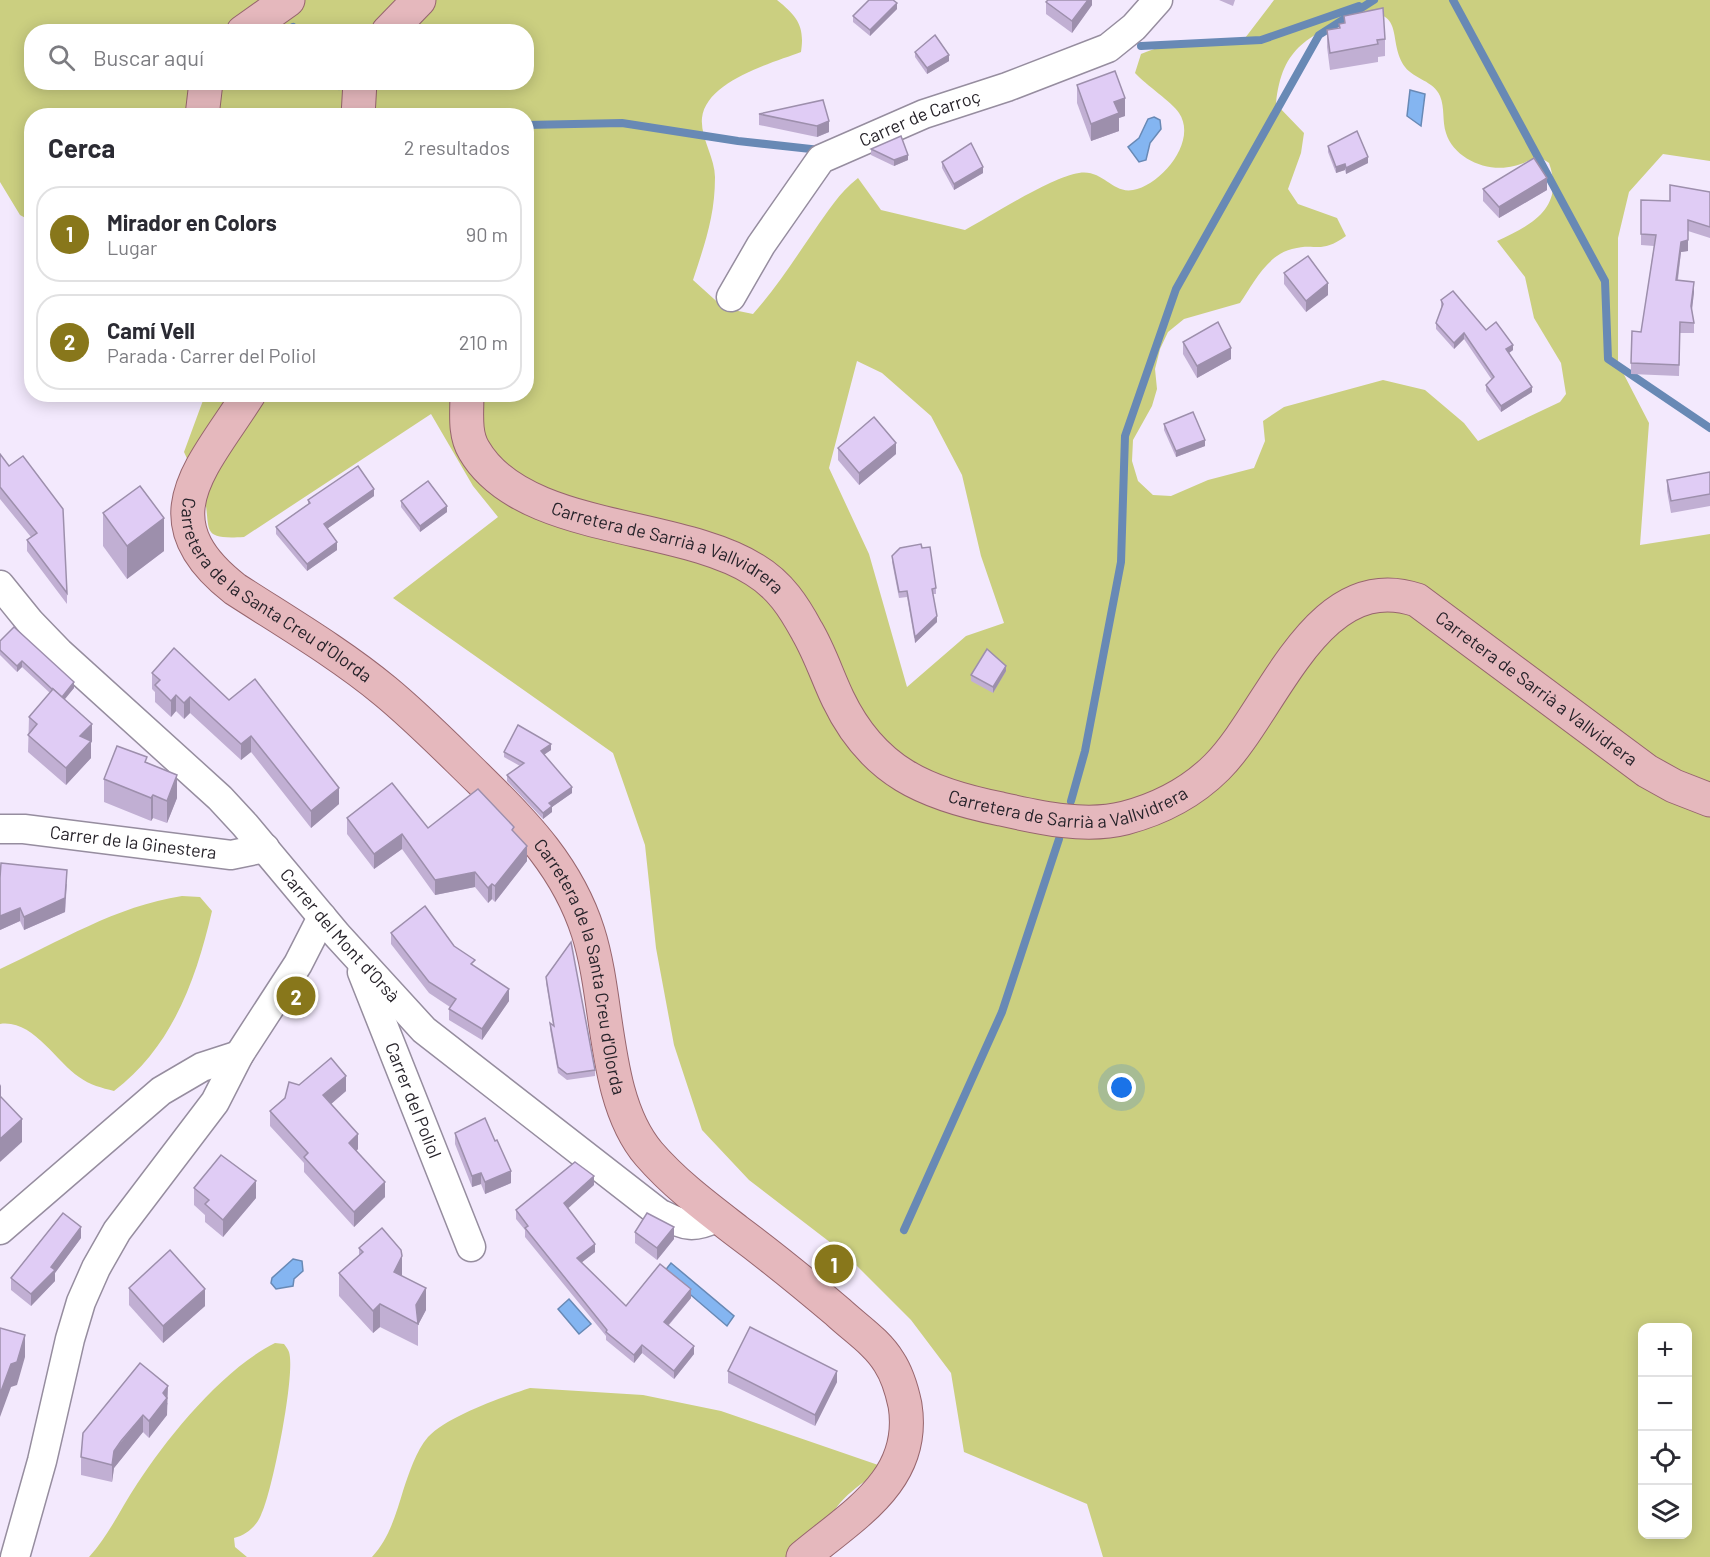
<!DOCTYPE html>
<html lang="es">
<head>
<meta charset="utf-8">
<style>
  :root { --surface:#fff; --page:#f2f2f3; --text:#2b2b33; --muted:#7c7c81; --line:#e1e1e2; --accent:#88771b }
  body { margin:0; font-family:Barlow,sans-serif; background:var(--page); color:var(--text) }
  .controls { position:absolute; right:18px; bottom:18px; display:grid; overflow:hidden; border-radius:12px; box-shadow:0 3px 15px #0003 }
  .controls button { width:54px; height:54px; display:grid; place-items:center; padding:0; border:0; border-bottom:2px solid var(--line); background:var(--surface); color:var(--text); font:30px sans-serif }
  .you { position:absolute; left:1122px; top:1088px; width:21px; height:21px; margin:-15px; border:4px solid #fff; border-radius:50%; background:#1a73e8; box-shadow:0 0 0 9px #1a73e833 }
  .badge { display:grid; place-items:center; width:39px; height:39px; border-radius:50%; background:var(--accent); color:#fff; font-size:20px; font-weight:700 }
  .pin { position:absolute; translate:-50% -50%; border:3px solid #fff; box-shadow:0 2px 6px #0006 }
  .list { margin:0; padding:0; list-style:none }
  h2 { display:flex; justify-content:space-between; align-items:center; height:78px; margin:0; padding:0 24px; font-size:26px }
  h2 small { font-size:20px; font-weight:400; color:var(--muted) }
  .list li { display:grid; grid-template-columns:39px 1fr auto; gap:18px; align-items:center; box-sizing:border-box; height:96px; margin:0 12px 12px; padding:0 12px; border:2px solid var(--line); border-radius:24px }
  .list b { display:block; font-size:22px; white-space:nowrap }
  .list p { margin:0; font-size:20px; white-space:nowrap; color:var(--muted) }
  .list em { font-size:20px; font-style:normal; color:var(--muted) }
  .icon { flex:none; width:33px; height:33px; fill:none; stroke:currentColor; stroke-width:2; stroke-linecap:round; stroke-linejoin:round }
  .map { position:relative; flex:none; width:1710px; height:1557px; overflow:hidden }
  .search { position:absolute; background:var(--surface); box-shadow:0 3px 15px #0003; left:24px; top:24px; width:510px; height:66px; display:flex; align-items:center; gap:15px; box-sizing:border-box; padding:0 21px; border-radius:24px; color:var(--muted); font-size:22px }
  .panel { position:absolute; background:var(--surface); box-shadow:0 3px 15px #0003; left:24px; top:108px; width:510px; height:294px; border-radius:24px }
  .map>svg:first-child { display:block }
</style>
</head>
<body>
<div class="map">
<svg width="1710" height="1557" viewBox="0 0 1710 1557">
  <rect width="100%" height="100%" fill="#f3e9fd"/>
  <g fill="#cbcf80" fill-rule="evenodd">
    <path d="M0,0H777C797,16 805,26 801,52C772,63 706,81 702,118C700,137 715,158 715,177C715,216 705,243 693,280L724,308L753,314C776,288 794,260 814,231C828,211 839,193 858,178L881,210L965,230C993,215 1051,177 1079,173C1103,169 1112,194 1133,190C1161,185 1198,141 1179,113C1172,102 1146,85 1135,73L1141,54C1175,39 1207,46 1242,42L1274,0H1710V161L1663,154L1629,192L1618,238V363L1649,423L1640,545L1710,534V1557H1103L1087,1504L964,1452L951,1373L911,1320L844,1253L749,1180L702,1130L674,1045L656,948L645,845L613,753L393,598L498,517L473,486L431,414L244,537C198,540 212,529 204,496C201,481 190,466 184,452L205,395L526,394V116H32L31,221L20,215L0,182ZM1357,12C1408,10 1386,39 1405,67C1414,79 1434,81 1440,96C1445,108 1442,121 1446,133C1454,159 1488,173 1514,166C1523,164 1531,159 1540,157L1549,163C1565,208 1532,225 1497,241L1525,277L1534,318L1561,363L1566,394L1560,402L1478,441L1464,423L1425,390L1383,380L1284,407L1263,421L1265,441L1254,468L1208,480L1171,496L1153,495L1138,481L1132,461L1133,440L1152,406L1157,389L1155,369L1160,349L1168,332L1184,319L1240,303C1253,284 1267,255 1292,249C1317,242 1319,255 1346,236L1337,218L1298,204L1288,189L1301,153L1304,133L1276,104C1282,44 1310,38 1357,12ZM32,32H526V82H32ZM857,361L882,373L931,416L962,475L981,556L1004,623L966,636L907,687L869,554L829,468ZM1642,1328H1688V1534H1642Z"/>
    <path d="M182,896L200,897L212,911C196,980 172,1047 114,1091C102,1088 90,1085 79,1077C56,1062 33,1019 0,1024V969C59,942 116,906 182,896Z"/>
    <path d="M275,1343L284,1344C286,1347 288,1349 289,1352C296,1373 272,1494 261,1515C256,1527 246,1535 234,1538L235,1547L247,1557H89C109,1535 121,1508 137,1484C169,1435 223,1369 275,1343Z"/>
    <path d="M530,1388L643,1395L721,1411L884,1467C865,1482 836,1498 828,1524C825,1533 826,1547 826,1557H372C389,1539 396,1514 403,1491C409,1473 416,1451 428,1437C448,1416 502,1397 530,1388Z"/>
  </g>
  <g fill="#84b5f1" stroke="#6889b5" stroke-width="1.5">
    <path d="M1410,90L1425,94L1421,126L1407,116Z"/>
    <path d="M1154,117L1160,120L1161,129L1150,143L1146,160L1139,162L1128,147L1139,138L1148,119Z"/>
    <path d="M293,1259L302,1261L303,1271L294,1279L293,1286L276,1289L271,1283L272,1278Z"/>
    <path d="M671,1263L734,1316L727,1326L664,1272Z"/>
    <path d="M569,1299L591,1324L579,1334L558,1309Z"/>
  </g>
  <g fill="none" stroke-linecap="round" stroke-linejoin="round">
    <g stroke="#6889b5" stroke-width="8">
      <path d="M1453,0L1605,281L1608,359L1710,428"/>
      <path d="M293,27L296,32"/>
      <path d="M1141,46L1261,40L1359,6"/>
      <path d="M335,82L339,86"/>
      <path d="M526,125L622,123L738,141L820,150"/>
      <path d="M1071,801L1085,751L1121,562L1125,436L1176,289L1319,35L1374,0"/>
      <path d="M904,1230L1002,1012L1059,839"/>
    </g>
    <g stroke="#968d9f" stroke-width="31">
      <g id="minor">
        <path id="s1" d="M731,297L761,245L821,159L924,114L1007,87L1108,48L1134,27L1158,0"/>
        <path id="s2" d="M0,585L30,622L59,652L220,798L245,825L337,935L424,1030L659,1213C686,1226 691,1230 719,1217"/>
        <path id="s3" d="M0,829H24L231,855L265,848"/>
        <path id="s4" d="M362,972L471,1247"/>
        <path d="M0,1230L161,1091L202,1067L239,1055"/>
        <path d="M15,1557L42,1461L70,1339L81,1302L96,1268L117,1231L215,1102L239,1055L298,964L322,917"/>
      </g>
    </g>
    <g stroke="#97656d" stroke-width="35">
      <g id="major">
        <path d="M243,32L288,0"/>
        <path d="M388,32L419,0"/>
        <path d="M202,116L206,82"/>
        <path d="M358,116L360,82"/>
        <path id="s5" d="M249,394C203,467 145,519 235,589C286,622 339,653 385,691C419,719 449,750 480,780C526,825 568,869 588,932C610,1000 602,1099 649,1154C675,1184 706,1207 737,1231C772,1257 805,1284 838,1312C855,1328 877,1342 889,1362C897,1374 902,1391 905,1405C917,1480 853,1515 803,1557"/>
        <path id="s6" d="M467,394C467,412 464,434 474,450C522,533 678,521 755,570C780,585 794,607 807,631C820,653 827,676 838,699C873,772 926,794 1001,809C1041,818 1086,828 1125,818C1159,809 1192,792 1217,767C1273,711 1316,566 1417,600L1647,771L1674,786L1710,800"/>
      </g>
    </g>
    <use href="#minor" stroke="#fff" stroke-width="28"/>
    <use href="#major" stroke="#e5b8bd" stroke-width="33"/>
  </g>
  <g fill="#c1afd3">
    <path d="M1092,0V5L1072,33L1046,14V2Z"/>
    <path d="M1219,0H1235L1233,6Z"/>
    <path d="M897,9L870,36L853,22V16Z"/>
    <path d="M1344,16L1385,39V56L1378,57V62L1330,70L1327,47V30L1339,28V24H1344Z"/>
    <path d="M915,52L949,61L927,74L915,57Z"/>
    <path d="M1077,85L1125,116L1119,118V131L1091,141L1077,103Z"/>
    <path d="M823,100L829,132L817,137L759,125V114Z"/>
    <path d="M1328,146L1368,163L1346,174L1345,170L1336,173L1328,152Z"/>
    <path d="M871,149L908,160L894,166L871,155Z"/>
    <path d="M942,162L983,173L954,190L942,168Z"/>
    <path d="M1670,185L1710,192V238L1688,231V251L1681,252L1678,280L1694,292L1692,310L1694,323V333H1680L1679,376L1631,374V363L1641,332L1654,246L1641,245V200L1670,201Z"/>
    <path d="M1483,189L1547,190L1499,218L1483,201Z"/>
    <path d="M1284,273L1328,295L1306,312L1284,284Z"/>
    <path d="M1441,300L1486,330L1513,350L1509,353L1532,392L1501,412L1486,391V385L1492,380L1464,339L1454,349L1436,329V323L1442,308L1441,306Z"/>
    <path d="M1183,342L1231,359L1197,378L1183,354Z"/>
    <path d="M1164,424L1205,446L1176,457L1164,430Z"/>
    <path d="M838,448L896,454L859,485L838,460Z"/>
    <path d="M0,454L67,593V604L27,551V540L31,537L0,499Z"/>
    <path d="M1710,472V506L1671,513L1667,491V480Z"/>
    <path d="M374,496L328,528L337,550L307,571L276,534V527L308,504V500Z"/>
    <path d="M401,501L447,512L420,532L401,507Z"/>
    <path d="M103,513L164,551L127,579L103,546Z"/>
    <path d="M922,548L936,588V594H933L937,622L915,643L907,597L899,598L892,562V556Z"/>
    <path d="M0,641L74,688L64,699L92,741L91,743V758L66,785L28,752L29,717L50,693L22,667L17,672L0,655Z"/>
    <path d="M174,648L339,804L311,828L251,752L241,760L190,713L184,719L176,711L171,717L155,702V692L152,689V673Z"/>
    <path d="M1006,671L993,693L971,681V675Z"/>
    <path d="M551,750L544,754L572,793L552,807V812L543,819L507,781V775L520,766L504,757V752Z"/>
    <path d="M147,762L177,798L167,823L153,818L151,821L104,802V779Z"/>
    <path d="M347,818L428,828L514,833L527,861L495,902L492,899L488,903L475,887L435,895L402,849L374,869L347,834Z"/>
    <path d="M0,878L67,884L65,912L24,930L20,921L0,930Z"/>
    <path d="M391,933L454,946L509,1001L482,1040L449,1020V1009L450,1007L429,993L391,944Z"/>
    <path d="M546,977L595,1070V1076L567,1080L558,1073L550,1029V1023L553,1025L546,983Z"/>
    <path d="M299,1085L346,1091L331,1104L358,1149L356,1151L385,1197L354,1227L304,1172V1163L270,1126V1111Z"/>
    <path d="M455,1133L511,1183L485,1194L481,1184L472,1187L455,1144Z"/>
    <path d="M594,1185L567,1208L595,1252L581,1263L626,1306L691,1298L669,1325L694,1354L674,1379L642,1353L634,1363L606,1340V1336L525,1237V1230L516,1219V1210Z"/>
    <path d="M194,1188L256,1198L223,1237L205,1222V1215L194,1205Z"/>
    <path d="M635,1232L674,1239L657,1260L635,1243Z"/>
    <path d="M81,1238L55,1273V1281L31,1306L11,1290V1278Z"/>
    <path d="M359,1248L402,1276L426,1310L418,1325V1346L380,1327L373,1333L339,1296V1273L359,1256Z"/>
    <path d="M129,1288L205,1306L163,1343L129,1305Z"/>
    <path d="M728,1371L837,1382L815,1426L728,1383Z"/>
    <path d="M168,1403L167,1405V1415L149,1438L143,1432L114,1468L112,1482L81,1475V1457L83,1433Z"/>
  </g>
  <g fill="#9d8fac">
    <path d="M1088,0H1092V5L1072,33V21Z"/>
    <path d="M897,3V9L870,36V30Z"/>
    <path d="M949,55V61L927,74V68Z"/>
    <path d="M1125,98V116L1119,118V131L1091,141V124L1114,102Z"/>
    <path d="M829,121V132L817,137V126Z"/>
    <path d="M908,155V160L894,166V160Z"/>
    <path d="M1368,157V163L1346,174V168Z"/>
    <path d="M1345,164V170L1336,173V167Z"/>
    <path d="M983,167V173L954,190V184Z"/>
    <path d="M1547,178V190L1499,218V207Z"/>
    <path d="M1688,240V251L1681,252L1676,291V280L1681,242Z"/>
    <path d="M1694,282V292L1691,317V306Z"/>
    <path d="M1328,283V295L1306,312V301Z"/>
    <path d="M1464,333V339L1454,349V343Z"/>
    <path d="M1513,345V350L1506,355V349Z"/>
    <path d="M1231,348V359L1197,378V366Z"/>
    <path d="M1532,387V392L1501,412V406Z"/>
    <path d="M1205,440V446L1176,457V451Z"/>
    <path d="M896,443V454L859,485V473Z"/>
    <path d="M374,489V496L324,531V524Z"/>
    <path d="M447,506V512L420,532V526Z"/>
    <path d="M164,518V551L127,579V546Z"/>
    <path d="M337,542V550L307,571V564Z"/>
    <path d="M937,616V622L915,643V637Z"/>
    <path d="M22,661V667L17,672V666Z"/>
    <path d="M1006,666V671L993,693V687Z"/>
    <path d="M74,682V688L61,704V698Z"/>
    <path d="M176,695V711L171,717V701Z"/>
    <path d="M190,697V713L184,719V703Z"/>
    <path d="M92,724V741L91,743V758L66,785V768L80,736Z"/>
    <path d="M251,736V752L241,760V744Z"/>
    <path d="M551,744V750L541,757V751Z"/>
    <path d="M177,775V798L167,823V801Z"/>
    <path d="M572,787V793L552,807V812L543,819V813L549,803Z"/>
    <path d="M339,788V804L311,828V811Z"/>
    <path d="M153,795V818L151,821V798Z"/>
    <path d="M402,834V849L374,869V854Z"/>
    <path d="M527,846V861L495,902V886Z"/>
    <path d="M67,870L65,912L24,930V917Z"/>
    <path d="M475,872V887L435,895V880Z"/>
    <path d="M492,884V899L488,903V888Z"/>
    <path d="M20,908V921L0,930V916Z"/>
    <path d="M509,989V1001L482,1040V1029Z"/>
    <path d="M346,1076V1091L323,1111V1095Z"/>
    <path d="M1,1084V1107L0,1108V1086Z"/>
    <path d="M22,1119V1142L0,1162V1139Z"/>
    <path d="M358,1134V1149L349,1158V1143Z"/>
    <path d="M511,1171V1183L485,1194V1182Z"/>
    <path d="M481,1173V1184L472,1187V1176Z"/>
    <path d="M594,1176V1185L564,1212V1203Z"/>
    <path d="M256,1181V1198L223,1237V1220Z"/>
    <path d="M385,1182V1197L354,1227V1212Z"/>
    <path d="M81,1227V1238L55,1273V1281L31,1306V1294Z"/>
    <path d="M674,1227V1239L657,1260V1248Z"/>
    <path d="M595,1244V1252L577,1266V1258Z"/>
    <path d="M402,1256V1279L394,1272Z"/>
    <path d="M426,1288V1310L418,1325L416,1305Z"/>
    <path d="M205,1289V1306L163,1343V1326Z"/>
    <path d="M691,1289V1298L664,1330V1322Z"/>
    <path d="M380,1304V1327L373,1333V1311Z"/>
    <path d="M25,1335V1357L17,1385L11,1387L0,1417V1394L11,1364Z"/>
    <path d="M642,1345V1353L634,1363V1355Z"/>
    <path d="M694,1346V1354L674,1379V1371Z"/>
    <path d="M837,1371V1382L815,1426V1415Z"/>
    <path d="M168,1386L167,1415L149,1438V1421L163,1393Z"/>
    <path d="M143,1415V1432L114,1468L112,1482V1465L114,1451Z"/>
  </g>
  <g fill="#e0ccf5" stroke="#9d8fac" stroke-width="1.5">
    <path d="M869,0H893L897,3L870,30L853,16Z"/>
    <path d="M1048,0H1088L1072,21L1046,2Z"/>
    <path d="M1383,8L1385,39L1377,40L1378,44L1330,53L1327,30L1340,28L1339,24L1345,23L1344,16Z"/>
    <path d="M935,35L949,55L927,68L915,52Z"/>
    <path d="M1115,71L1125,98L1114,102L1119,113L1091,124L1077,85Z"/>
    <path d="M823,100L829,121L817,126L759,114Z"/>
    <path d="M1357,131L1368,157L1346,168L1345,164L1336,167L1328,146Z"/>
    <path d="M901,136L908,155L894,160L871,149Z"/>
    <path d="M971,143L983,167L954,184L942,162Z"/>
    <path d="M1534,158L1547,178L1499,207L1483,189Z"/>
    <path d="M1670,185L1710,192V227L1688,220V240L1681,242L1676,280L1694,282L1691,306L1694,323L1680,322L1679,365L1631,363L1632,331L1641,332L1656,235L1641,234V200L1670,201Z"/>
    <path d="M1308,256L1328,283L1306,301L1284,273Z"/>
    <path d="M1453,291L1486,330L1496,322L1513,345L1506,349L1532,387L1501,406L1486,385L1494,377L1464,333L1454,343L1436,323L1443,304L1441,300Z"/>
    <path d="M1218,322L1231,348L1197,366L1183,342Z"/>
    <path d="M1193,412L1205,440L1176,451L1164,424Z"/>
    <path d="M874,417L896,443L859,473L838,448Z"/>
    <path d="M0,454L9,466L23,456L63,509L67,593L27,540L37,533L0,487Z"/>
    <path d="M358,466L374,489L324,524L337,542L307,564L276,527L310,503L308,500Z"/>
    <path d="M1710,472V494L1671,501L1667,480Z"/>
    <path d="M428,481L447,506L420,526L401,501Z"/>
    <path d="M140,486L164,518L127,546L103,513Z"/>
    <path d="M921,544L922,548L930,547L936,588L932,589L937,616L915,637L907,591L899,592L892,556L900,548Z"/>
    <path d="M14,627L74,682L62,697L53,689V690L22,661L17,666L0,650V641Z"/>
    <path d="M174,648L229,700L255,679L339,788L311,811L251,736L241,744L190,697L184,703L176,695L171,701L155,685L160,680L152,673Z"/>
    <path d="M987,649L1006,666L993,687L971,675Z"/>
    <path d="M53,689L92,724L80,736L91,741L66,768L28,735L37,724L29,717Z"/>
    <path d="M518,725L551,744L541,751L572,787L549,803L552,806L543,813L507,775L524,763L504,752Z"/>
    <path d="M117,746L147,757L145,762L177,775L167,801L153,795L151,798L104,779Z"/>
    <path d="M392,783L428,828L478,789L514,827L512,830L527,846L495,886L492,884L488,888L475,872L435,880L402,834L374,854L347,818Z"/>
    <path d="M1,863L67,870L65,898L24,917L20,908L0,916V878Z"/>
    <path d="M425,906L454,946L475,960L471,964L509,989L482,1029L449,1009L456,999L429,982L391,933Z"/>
    <path d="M571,942L595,1070L567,1074L558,1067L550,1023L554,1026L546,977Z"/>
    <path d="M331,1058L346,1076L323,1095L358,1134L349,1143L385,1182L354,1212L304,1157L308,1153L270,1111L285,1098L289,1082L299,1085Z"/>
    <path d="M0,1096L22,1119L0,1139Z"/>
    <path d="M485,1118L495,1141L497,1140L511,1171L485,1182L481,1173L472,1176L455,1133Z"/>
    <path d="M221,1155L256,1181L223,1220L205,1204L209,1200L194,1188Z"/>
    <path d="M575,1162L594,1176L564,1203L595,1244L577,1258L626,1306L660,1264L691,1289L664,1322L694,1346L674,1371L642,1345L634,1355L606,1332L607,1330L525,1228L528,1226L516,1210Z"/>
    <path d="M63,1213L81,1227L51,1267L55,1270L31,1294L11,1278Z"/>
    <path d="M647,1213L674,1227L657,1248L635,1232Z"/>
    <path d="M382,1228L401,1250L402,1256L394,1272L426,1288L416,1305L418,1324L380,1304L373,1311L339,1273L363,1252L359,1248Z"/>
    <path d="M170,1250L205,1289L163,1326L129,1288Z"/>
    <path d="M750,1327L837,1371L815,1415L728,1371Z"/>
    <path d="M0,1328L25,1335L17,1362L11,1364L0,1394Z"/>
    <path d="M140,1363L168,1386L163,1393L167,1398L149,1421L143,1415L121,1441L114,1451L112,1465L81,1457L83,1433Z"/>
  </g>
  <g text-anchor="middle" stroke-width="5" stroke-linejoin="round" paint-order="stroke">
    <g font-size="18" fill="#27232a" stroke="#fff">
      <text dy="6" stroke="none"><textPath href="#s1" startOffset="272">Carrer de Carroç</textPath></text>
      <text dy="6" stroke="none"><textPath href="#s6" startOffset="279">Carretera de Sarrià a Vallvidrera</textPath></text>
      <text dy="6" stroke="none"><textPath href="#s5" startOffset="255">Carretera de la Santa Creu d'Olorda</textPath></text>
      <text dy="6" stroke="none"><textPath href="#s6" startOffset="1392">Carretera de Sarrià a Vallvidrera</textPath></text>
      <text dy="6" stroke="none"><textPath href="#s6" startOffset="800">Carretera de Sarrià a Vallvidrera</textPath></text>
      <text dy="6" stroke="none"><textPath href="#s3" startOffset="134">Carrer de la Ginestera</textPath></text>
      <text dy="6" stroke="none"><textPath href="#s2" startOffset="489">Carrer del Mont d'Orsà</textPath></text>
      <text dy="6" stroke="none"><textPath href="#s5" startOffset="759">Carretera de la Santa Creu d'Olorda</textPath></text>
      <text dy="6" stroke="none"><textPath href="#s4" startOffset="138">Carrer del Poliol</textPath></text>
    </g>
  </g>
</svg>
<div class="controls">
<button>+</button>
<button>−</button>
<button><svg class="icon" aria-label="locate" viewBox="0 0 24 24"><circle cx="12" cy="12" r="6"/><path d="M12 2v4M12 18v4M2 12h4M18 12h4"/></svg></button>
<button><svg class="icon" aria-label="layers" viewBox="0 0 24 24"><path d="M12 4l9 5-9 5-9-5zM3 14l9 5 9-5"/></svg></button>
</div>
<div class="you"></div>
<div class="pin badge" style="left:834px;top:1264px">1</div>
<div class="pin badge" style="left:296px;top:996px">2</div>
<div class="search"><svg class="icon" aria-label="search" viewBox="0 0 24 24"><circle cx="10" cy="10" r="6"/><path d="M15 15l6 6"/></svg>Buscar aquí</div>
<section class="panel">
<h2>Cerca<small>2 resultados</small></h2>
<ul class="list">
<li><span class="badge">1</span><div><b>Mirador en Colors</b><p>Lugar</p></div><em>90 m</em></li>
<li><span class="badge">2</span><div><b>Camí Vell</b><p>Parada · Carrer del Poliol</p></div><em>210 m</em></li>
</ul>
</section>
</div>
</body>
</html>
